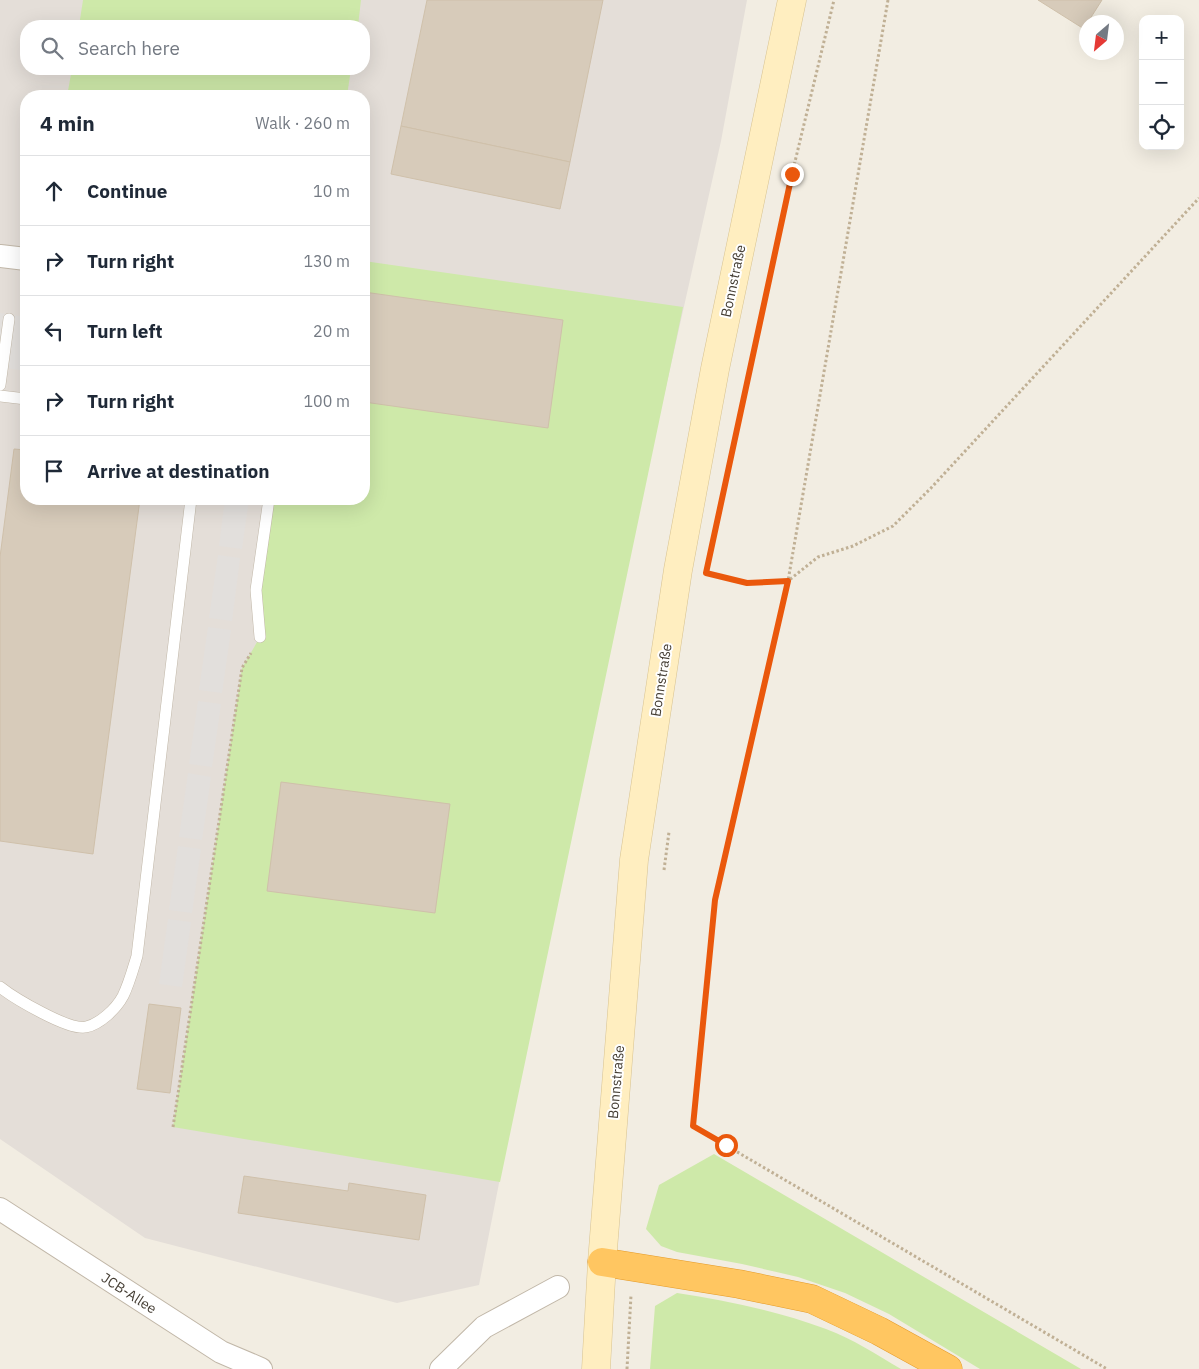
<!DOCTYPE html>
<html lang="en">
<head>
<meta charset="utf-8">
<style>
  :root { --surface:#fff; --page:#f2f2f3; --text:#1f2937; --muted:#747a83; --line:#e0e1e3 }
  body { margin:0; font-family:"IBM Plex Sans",sans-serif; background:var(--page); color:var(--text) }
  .controls { position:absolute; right:15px; top:15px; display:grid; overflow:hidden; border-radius:10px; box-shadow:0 5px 20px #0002 }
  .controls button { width:45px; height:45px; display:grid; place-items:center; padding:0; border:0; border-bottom:1px solid var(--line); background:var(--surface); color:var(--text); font:25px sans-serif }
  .compass { position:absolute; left:1079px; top:15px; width:45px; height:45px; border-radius:50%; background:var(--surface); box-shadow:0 5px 20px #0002; rotate:208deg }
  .stop { position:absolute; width:15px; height:15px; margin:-11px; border:4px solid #ea580c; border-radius:50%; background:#fff }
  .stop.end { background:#ea580c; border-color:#fff; box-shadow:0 1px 5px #0008 }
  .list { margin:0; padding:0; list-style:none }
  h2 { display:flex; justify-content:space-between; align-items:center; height:65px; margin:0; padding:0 20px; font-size:21px }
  h2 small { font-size:16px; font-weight:400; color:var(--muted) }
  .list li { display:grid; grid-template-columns:32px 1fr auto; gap:15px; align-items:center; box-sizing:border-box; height:70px; padding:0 20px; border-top:1px solid var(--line) }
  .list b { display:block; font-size:19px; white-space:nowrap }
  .list em { font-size:16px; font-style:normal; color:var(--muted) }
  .icon { flex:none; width:28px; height:28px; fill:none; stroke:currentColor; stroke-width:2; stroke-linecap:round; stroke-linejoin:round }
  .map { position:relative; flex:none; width:1199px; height:1369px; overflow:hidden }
  .search { position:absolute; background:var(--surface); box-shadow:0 5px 20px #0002; left:20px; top:20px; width:350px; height:55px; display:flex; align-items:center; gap:12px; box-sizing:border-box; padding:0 18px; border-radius:20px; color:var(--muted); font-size:19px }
  .panel { position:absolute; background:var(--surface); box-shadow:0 5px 20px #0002; left:20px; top:90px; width:350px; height:415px; border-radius:20px }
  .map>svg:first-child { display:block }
</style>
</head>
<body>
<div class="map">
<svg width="1199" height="1369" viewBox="0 0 1199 1369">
  <rect width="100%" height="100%" fill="#f2ede2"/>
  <path fill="#e4ded8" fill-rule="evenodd" d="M0,0H747L721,141L579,776L479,1285L397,1303L145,1238L0,1139ZM26,26H364V69H26ZM26,96H364V499H26Z"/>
  <g fill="#cee9a9">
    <path d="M83,0H361L358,26H79Z"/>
    <path d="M72,69H351L347,96H67Z"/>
    <path d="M364,261L683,307L500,1182L173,1127L242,668L260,637L256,590L269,499H364Z"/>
    <path d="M714,1154L1081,1369H980L889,1314L845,1293L798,1277L742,1264L677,1252L661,1246L646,1229L659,1185Z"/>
    <path d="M677,1293C728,1301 778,1311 826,1329C853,1339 877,1355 901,1369H650L655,1306Z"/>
  </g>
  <g fill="#e2dfdc">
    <path d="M0,313L26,317V371L0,367Z"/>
    <path d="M225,499H249L242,549L219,546Z"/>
    <path d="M218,555L240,558L232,621L209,618Z"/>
    <path d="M208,627L231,630L222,693L199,690Z"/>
    <path d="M198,701L221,704L212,767L189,764Z"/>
    <path d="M188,773L211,777L202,840L179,837Z"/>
    <path d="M178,846L201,849L192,913L169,910Z"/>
    <path d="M168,919L191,922L182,987L159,984Z"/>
  </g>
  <g fill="#d7cbba" stroke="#cfc0aa">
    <path d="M427,0H603L570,162L401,126Z"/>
    <path d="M1038,0H1102L1088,22H1086L1084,29Z"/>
    <path d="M401,126L570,162L560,209L391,174Z"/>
    <path d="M364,292L563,320L548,428L364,402Z"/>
    <path d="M14,449L26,450V499H140L93,854L0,841V557Z"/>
    <path d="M281,782L450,804L435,913L267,891Z"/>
    <path d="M149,1004L181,1008L170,1093L137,1089Z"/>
    <path d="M244,1176L348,1191L349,1183L426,1195L419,1240L238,1213Z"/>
  </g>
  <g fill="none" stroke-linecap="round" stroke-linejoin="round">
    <g stroke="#c1b7a8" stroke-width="12">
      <g id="lane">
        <path d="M0,385L9,319"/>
        <path d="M0,396L26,399"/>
        <path d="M260,637L256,590L269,499"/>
        <path d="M0,987C14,998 69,1031 86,1027C100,1024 116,1009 123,996C129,984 133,969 137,956L191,499"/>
      </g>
    </g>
    <g stroke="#c1b7a8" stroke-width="24">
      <g id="street">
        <path d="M0,256L26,259"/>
        <path d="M0,1209L221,1352L261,1369"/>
        <path d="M441,1369L484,1327L558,1287"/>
      </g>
    </g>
    <g stroke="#d8c391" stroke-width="29">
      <path id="secondary" d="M596,1369L602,1262L634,860L678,570L715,369L792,0"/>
    </g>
    <g stroke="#e49b2a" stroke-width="29">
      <path id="highway" d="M602,1262L739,1284L812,1299L879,1331L948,1369"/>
    </g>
    <g stroke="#c0b095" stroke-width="3" stroke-dasharray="2.5 2.5" stroke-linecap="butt">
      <path d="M888,0L788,581L715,900L693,1126L1107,1369"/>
      <path d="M722,502L792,174L834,0"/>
      <path d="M707,573L747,583L788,581L818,557L853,546L893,526L931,488L1199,198"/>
      <path d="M664,870L669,832"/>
      <path d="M173,1127L242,668L251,653"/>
      <path d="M627,1369L631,1295"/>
    </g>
    <use href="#lane" stroke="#fff" stroke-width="11"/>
    <use href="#street" stroke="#fff" stroke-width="22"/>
    <use href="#secondary" stroke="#ffeec0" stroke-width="28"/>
    <use href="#highway" stroke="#ffc661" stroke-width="28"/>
  </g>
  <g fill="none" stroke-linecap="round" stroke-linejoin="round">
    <path stroke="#ea580c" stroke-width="6" d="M726,1145L693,1126L715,900L788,581L747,583L706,573L792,174"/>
  </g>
  <g text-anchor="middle" stroke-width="4" stroke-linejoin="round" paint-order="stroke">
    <g font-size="14" fill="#443d33" stroke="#fff">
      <text transform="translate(733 281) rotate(-78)" y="5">Bonnstraße</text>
      <text transform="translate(661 680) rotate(-81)" y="5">Bonnstraße</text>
      <text transform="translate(616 1082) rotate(-85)" y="5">Bonnstraße</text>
      <text transform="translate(129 1293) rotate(33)" y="5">JCB-Allee</text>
    </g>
  </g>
</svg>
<div class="controls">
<button>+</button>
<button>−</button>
<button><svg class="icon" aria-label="locate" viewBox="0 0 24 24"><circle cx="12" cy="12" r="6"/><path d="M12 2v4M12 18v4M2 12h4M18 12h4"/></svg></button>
</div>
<svg class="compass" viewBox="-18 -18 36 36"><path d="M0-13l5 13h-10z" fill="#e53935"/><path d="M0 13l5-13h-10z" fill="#747a83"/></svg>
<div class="stop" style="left:726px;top:1145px"></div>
<div class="stop end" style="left:792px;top:174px"></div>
<div class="search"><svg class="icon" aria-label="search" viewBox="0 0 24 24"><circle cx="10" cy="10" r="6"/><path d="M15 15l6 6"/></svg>Search here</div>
<section class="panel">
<h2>4 min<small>Walk · 260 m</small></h2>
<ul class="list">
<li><svg class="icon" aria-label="ahead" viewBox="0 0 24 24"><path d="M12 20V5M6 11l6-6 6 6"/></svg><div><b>Continue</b></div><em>10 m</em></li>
<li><svg class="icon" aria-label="right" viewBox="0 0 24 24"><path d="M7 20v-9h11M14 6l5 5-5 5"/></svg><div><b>Turn right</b></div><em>130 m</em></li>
<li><svg class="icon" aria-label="left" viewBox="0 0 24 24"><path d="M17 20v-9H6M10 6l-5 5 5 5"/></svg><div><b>Turn left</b></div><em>20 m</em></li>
<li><svg class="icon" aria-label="right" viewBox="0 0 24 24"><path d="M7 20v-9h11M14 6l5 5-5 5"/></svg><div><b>Turn right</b></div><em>100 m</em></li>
<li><svg class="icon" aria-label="arrive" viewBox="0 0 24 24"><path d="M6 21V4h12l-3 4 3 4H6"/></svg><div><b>Arrive at destination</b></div></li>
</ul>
</section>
</div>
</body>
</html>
